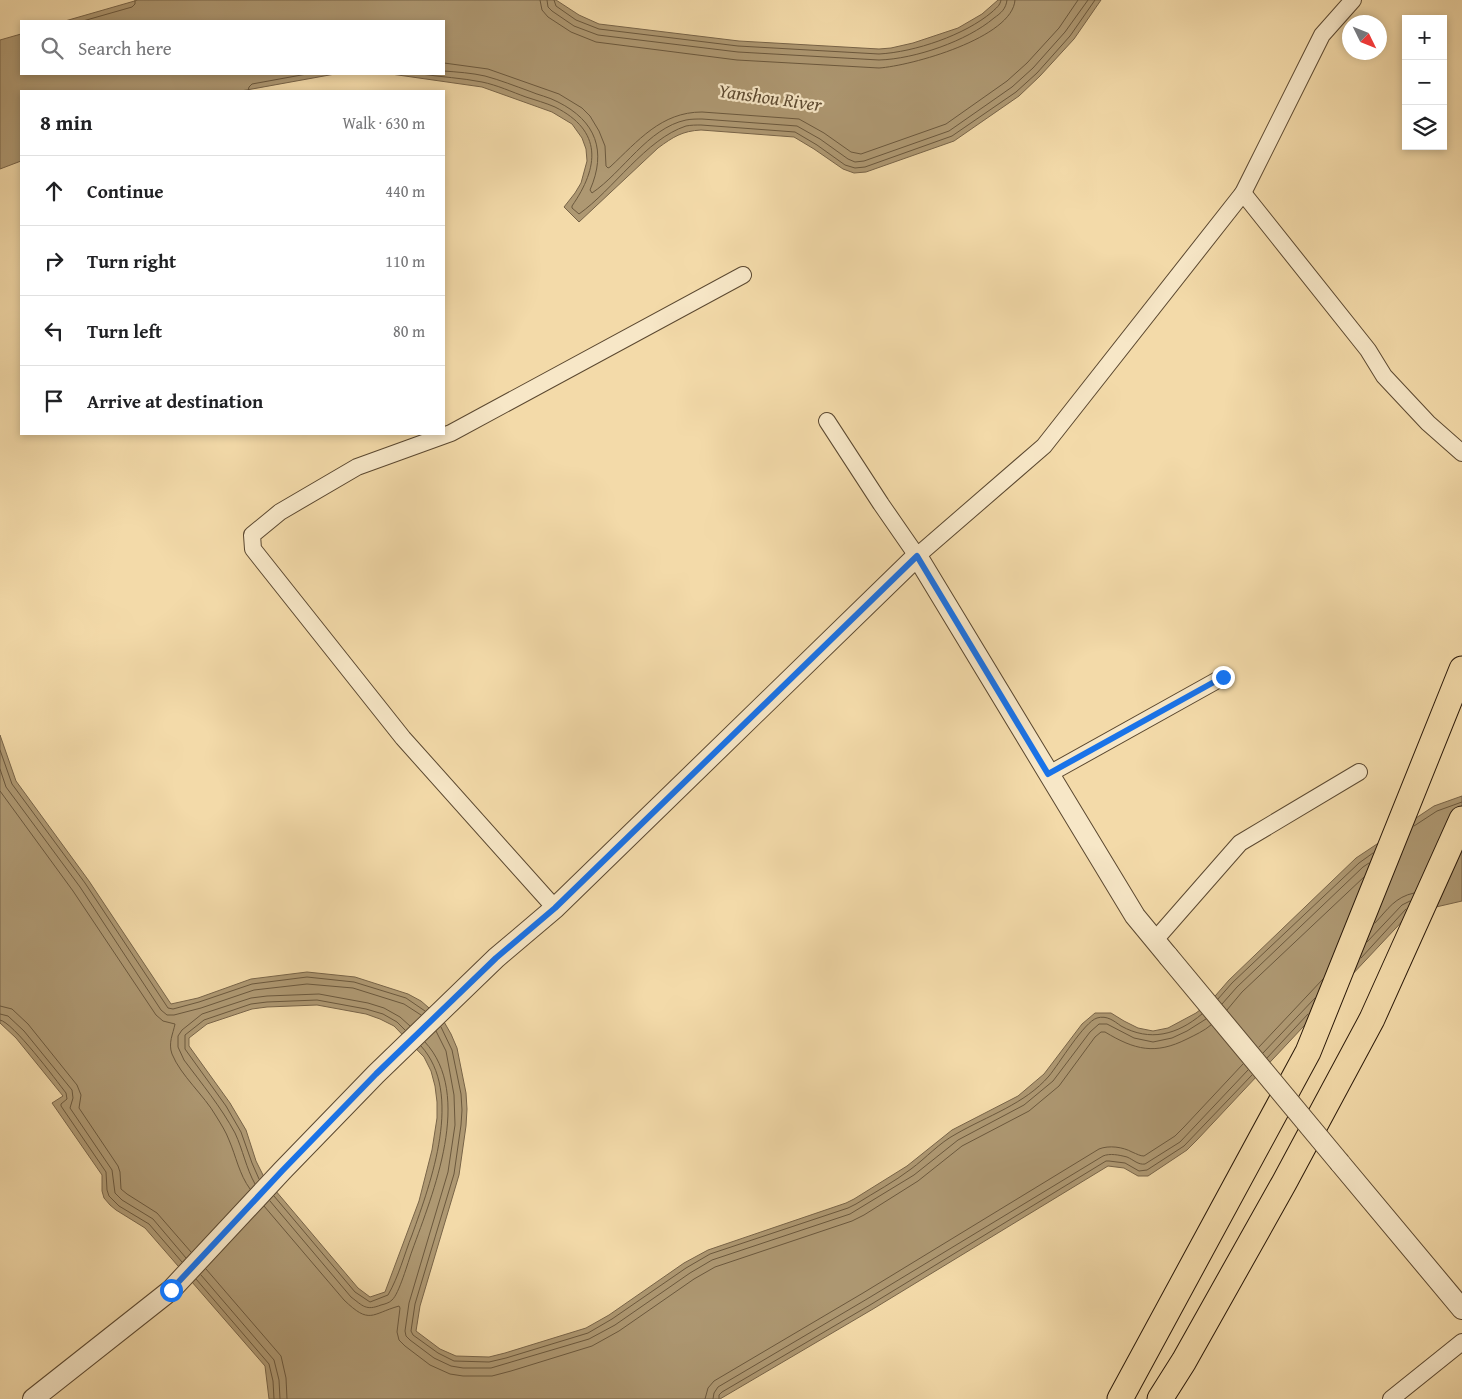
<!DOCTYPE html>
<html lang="en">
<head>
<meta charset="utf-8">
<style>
  :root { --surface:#fff; --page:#f6f6f6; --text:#202124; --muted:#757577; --line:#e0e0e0 }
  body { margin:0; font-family:"Gentium Book Plus",serif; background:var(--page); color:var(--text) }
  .controls { position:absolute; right:15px; top:15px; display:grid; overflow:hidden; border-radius:0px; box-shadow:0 2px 8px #0003 }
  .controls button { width:45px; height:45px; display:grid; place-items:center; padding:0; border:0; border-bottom:1px solid var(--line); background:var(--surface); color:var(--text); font:25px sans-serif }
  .compass { position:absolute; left:1342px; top:15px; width:45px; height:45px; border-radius:50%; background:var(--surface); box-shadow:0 2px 8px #0003; rotate:133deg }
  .stop { position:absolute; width:15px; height:15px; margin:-11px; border:4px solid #1a73e8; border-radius:50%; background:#fff }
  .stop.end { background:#1a73e8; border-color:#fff; box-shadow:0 1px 5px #0008 }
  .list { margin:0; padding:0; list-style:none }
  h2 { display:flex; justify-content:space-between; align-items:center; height:65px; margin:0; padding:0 20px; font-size:21px }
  h2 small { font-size:16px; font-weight:400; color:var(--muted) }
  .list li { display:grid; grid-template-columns:32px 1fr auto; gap:15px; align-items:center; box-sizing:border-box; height:70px; padding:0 20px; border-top:1px solid var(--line) }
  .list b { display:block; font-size:19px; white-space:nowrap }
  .list em { font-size:16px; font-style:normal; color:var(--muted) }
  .icon { flex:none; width:28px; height:28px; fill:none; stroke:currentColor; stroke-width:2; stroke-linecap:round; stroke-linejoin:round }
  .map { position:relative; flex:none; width:1462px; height:1399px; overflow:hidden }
  .search { position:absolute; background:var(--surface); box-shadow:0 2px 8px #0003; left:20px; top:20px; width:425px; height:55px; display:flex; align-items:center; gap:12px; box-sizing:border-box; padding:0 18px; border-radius:0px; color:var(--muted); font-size:19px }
  .panel { position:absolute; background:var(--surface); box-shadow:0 2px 8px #0003; left:20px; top:90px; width:425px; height:345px; border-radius:0px }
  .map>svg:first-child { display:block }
</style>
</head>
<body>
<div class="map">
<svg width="1462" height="1399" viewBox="0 0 1462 1399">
  <rect width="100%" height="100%" fill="#f3daa9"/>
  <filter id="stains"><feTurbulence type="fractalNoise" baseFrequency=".004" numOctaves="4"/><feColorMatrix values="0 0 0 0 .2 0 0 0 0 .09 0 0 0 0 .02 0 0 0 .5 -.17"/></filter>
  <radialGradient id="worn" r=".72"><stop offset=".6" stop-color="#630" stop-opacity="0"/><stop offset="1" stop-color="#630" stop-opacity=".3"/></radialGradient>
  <g fill="#ae9872" stroke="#786448" fill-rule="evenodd">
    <path d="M138,0H556L579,15L599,24L739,41L879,49L891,48L913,43L958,28L982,14L998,0H1101L1074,39L1040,76L1019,96L954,141L866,172L854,173L843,169L814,149L794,137L701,130C682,131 673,137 658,148L579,222L564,207L575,193L581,183L587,161L586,149L582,138L572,124L552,112L482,87L391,74H444V21H65Z"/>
    <path d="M21,34V74H335L241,91H21V161L0,169V40Z"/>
    <path d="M0,735L16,781L89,881L171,1004L198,998L251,979L307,972L355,977L408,994L421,1001L443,1020L451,1034L457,1048L466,1093L467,1109L466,1126L459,1175L420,1306L416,1331L440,1349L456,1356L489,1357L505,1353L586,1328L609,1315L684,1263L708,1250L846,1203L854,1199L907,1166L952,1130L1018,1096L1044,1074L1082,1024L1095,1013H1111L1124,1021L1138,1028L1153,1031L1168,1028L1196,1013L1209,1003L1229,980L1356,858L1434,806L1462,796V901L1410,913L1197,1140L1187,1150L1148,1176H1138L1124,1168L1108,1166L873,1309L720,1399H269L265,1366L145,1228L116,1210L110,1205L104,1198L102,1191V1175L52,1103L63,1096L16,1038L0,1023ZM317,1005L366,1014L380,1019L394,1026L424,1057L431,1071L435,1086L437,1102V1118L432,1150L419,1201L385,1292L370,1297L358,1288L264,1177L256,1161L246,1130L230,1103L189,1046V1038L207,1024L252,1009L267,1007Z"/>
  </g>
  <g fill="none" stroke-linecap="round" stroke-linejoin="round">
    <g stroke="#6b583d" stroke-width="1">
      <path d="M540,0L542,10L548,17L571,32L596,42L737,60L879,68C910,66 1013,38 1015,0"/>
      <path d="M547,0L548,7L552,11L574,26L598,35L738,52L879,60C915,59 967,41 994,18C1001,13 1006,9 1007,0"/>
      <path d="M554,0L556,6L576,20L599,29L738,46L879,54C915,52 965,35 992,12C996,8 1000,6 1001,0"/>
      <path d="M83,21L132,7L135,4V0"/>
      <path d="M444,63L488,69L559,94L582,108L590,116L599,131L605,146L606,166L608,168L610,167C638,141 661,112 702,112L799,119L824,133L851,152L861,154L946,124L1007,81L1027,63L1059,28L1078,0"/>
      <path d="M444,71C457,72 472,73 485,76C500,80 515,86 529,91C538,95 549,97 558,102C596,121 607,151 590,190L592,193C623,172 648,128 686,120C691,119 697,119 702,119L797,126L820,139L848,159L855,162L864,161L949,131L1012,87L1033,68L1065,32L1088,0"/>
      <path d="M421,74C441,77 462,78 482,82C497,85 512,92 526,97C535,100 546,103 555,107C603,131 599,167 572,206V208L579,214C613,190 646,139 686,126C691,125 696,125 701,125L795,132L817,145L845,165L855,168L865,167L952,136L1016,92L1037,73L1070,36L1095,0"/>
      <path d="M248,91L249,87L252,84L307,74"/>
      <path d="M0,750L12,784L85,883L168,1008L173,1009L199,1002L252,984L307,977L354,982L406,998L425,1011"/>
      <path d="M0,769L6,787L80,887L161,1010L167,1015H174L201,1008L254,990L307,984L353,988L404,1004L421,1015"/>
      <path d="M0,791L73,891L156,1015L163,1021L175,1024C173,1034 168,1043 172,1054C181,1076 204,1095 216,1116C221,1124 226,1132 229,1140C236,1156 239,1174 250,1189"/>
      <path d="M1414,826L1437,811L1462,802"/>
      <path d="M1375,923C1388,909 1395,897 1414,893"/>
      <path d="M1367,942L1402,905L1410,901"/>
      <path d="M1361,958L1406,909"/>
      <path d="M1218,999L1232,983L1359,863L1373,853"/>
      <path d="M1222,1004L1237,987L1363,867L1369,863"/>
      <path d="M0,1006L12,1009L28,1024L77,1085L81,1095L79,1108L118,1166L120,1172L121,1189L127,1194L157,1213L191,1252"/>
      <path d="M1227,1010L1242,992L1364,877"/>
      <path d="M0,1014L8,1016L24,1031L72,1090L73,1098L70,1108L112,1170L115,1193L122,1200L153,1219L186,1258"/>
      <path d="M0,1020C13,1022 56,1080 66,1093L67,1099L61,1104V1106L106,1172L107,1190L109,1196L119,1206L149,1224L182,1262"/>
      <path d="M441,1027L452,1050L461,1094L462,1110L461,1125L454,1174L415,1304L411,1331L413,1335L438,1353L454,1361L489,1362L506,1358L588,1333L612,1319L686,1268L710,1254L848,1208L856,1204C875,1192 894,1182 911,1169C926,1158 939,1143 956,1134C987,1116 1025,1104 1049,1076C1059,1064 1084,1022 1097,1018C1107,1015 1114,1021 1121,1026C1150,1042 1177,1035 1202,1014"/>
      <path d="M436,1031L446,1051L454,1095L455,1125L448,1172L409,1303L405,1331L406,1336L410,1340L434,1358L451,1366L463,1368H491L589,1339L615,1325L690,1273L712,1260L850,1214L914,1175L958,1140L1024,1105L1053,1081L1090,1032L1099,1024H1107L1134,1038L1153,1042L1172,1038L1187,1031L1206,1019"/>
      <path d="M1259,1047L1323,979"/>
      <path d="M1263,1053L1315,998"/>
      <path d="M1267,1058L1308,1014"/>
      <path d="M259,1179L252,1163L241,1132L226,1106L185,1049V1035L204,1020L251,1004L267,1002L317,1000L366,1009L383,1014L397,1022L405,1030"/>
      <path d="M255,1184C246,1168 243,1150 235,1133C221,1107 202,1084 184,1060L178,1047V1036L182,1030L202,1014L251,998L267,996L319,994L368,1003L384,1008L400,1017L410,1026"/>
      <path d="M274,1196L355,1292L370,1302L388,1295C399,1276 404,1255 412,1235C431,1182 464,1093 421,1046"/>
      <path d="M270,1201L351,1297C363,1306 366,1311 381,1305C385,1304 389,1303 392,1300C399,1294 408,1262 412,1251C433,1193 474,1095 425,1042"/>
      <path d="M264,1206L344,1300C370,1325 371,1314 399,1306L400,1308L397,1332L399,1340L405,1346L430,1365L450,1374L463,1376H492L511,1371L592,1346L619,1331L694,1279L715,1267L852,1221L864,1215L918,1181L962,1146L1029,1111L1059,1086L1095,1037L1101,1032H1105C1135,1050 1155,1055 1187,1039C1195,1035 1204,1031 1211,1025"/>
      <path d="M206,1269L281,1356L286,1378L287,1399"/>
      <path d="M201,1275L274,1360L279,1380L280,1399"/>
      <path d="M196,1279L269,1364L273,1381L274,1399"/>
      <path d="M705,1399L708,1388L714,1381L863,1293L1099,1149C1109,1145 1123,1147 1132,1152C1137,1154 1140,1156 1144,1156L1175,1136L1184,1127L1243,1064"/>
      <path d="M713,1399L714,1393L718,1387L867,1299L1103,1156C1110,1153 1119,1155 1127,1157C1134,1160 1138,1165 1145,1164L1180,1142L1248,1070"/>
      <path d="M719,1399V1395L722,1392L870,1305L1106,1161H1109L1125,1163L1139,1171L1147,1170L1184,1146L1252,1075"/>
    </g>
    <g stroke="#5b4830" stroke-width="18">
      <g id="minor">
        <path d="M1243,193L1368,350L1384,376L1428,423L1462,453"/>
        <path d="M827,421L881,504L917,556L1044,446L1243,193L1322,35L1353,0"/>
        <path d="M1049,774L1223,677"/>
        <path d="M555,908L403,738L253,549L252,535L280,512L357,467L451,433L743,275"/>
        <path d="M1155,940L1240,843L1359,772"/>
        <path d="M1391,1399L1462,1342"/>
      </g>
    </g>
    <g stroke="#5b4830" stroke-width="22">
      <g id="tertiary">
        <path d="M1340,1163L1462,1309"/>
        <path d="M33,1399L171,1290L282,1171L376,1074L496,958L555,908L917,556L1135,916L1168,956"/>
      </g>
    </g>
    <g stroke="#281708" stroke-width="27">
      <g id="primary">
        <path d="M1120,1399L1308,1052L1462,669"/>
        <path d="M1160,1399L1184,1361L1284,1183L1372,1019L1462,819"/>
      </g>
    </g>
    <use href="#minor" stroke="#f7e7c7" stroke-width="16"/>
    <use href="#tertiary" stroke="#f7e7c7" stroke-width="20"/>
    <use href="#primary" stroke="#f3daa9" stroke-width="25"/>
    <g stroke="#5b4830" stroke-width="22" stroke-linecap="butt">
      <path id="tertiary-bridge" d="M1168,956L1340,1163"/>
    </g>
    <use href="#tertiary-bridge" stroke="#f7e7c7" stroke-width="20"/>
  </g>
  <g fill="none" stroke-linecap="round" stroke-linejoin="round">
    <path stroke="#1a73e8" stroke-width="6" d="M171,1290L282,1171L376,1074L496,958L555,908L917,556L1048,774L1223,677"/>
  </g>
  <g text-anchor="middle" stroke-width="4.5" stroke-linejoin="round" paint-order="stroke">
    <g font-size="19" font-style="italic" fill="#5e4b32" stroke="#f7e7c7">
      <text transform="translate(770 97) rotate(8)" y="7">Yanshou River</text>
    </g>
  </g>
  <rect width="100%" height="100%" filter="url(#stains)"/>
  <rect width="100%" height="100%" fill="url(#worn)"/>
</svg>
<div class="controls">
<button>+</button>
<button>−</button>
<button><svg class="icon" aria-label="layers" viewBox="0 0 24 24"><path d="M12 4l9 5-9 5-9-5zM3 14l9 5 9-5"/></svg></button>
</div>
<svg class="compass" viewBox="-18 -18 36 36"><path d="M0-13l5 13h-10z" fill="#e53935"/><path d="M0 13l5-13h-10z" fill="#757577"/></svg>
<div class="stop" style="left:171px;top:1290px"></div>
<div class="stop end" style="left:1223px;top:677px"></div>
<div class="search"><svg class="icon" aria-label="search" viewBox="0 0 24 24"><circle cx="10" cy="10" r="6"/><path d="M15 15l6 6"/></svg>Search here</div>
<section class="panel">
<h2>8 min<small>Walk · 630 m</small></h2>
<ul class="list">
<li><svg class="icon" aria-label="ahead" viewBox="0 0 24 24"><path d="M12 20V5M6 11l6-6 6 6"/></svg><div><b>Continue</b></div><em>440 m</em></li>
<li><svg class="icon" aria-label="right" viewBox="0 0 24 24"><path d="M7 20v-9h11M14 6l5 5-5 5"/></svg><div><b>Turn right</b></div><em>110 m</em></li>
<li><svg class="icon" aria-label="left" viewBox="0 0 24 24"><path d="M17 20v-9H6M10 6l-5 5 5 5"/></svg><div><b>Turn left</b></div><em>80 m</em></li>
<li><svg class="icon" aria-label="arrive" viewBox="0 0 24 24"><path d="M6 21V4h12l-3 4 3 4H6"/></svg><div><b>Arrive at destination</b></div></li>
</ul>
</section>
</div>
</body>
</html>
